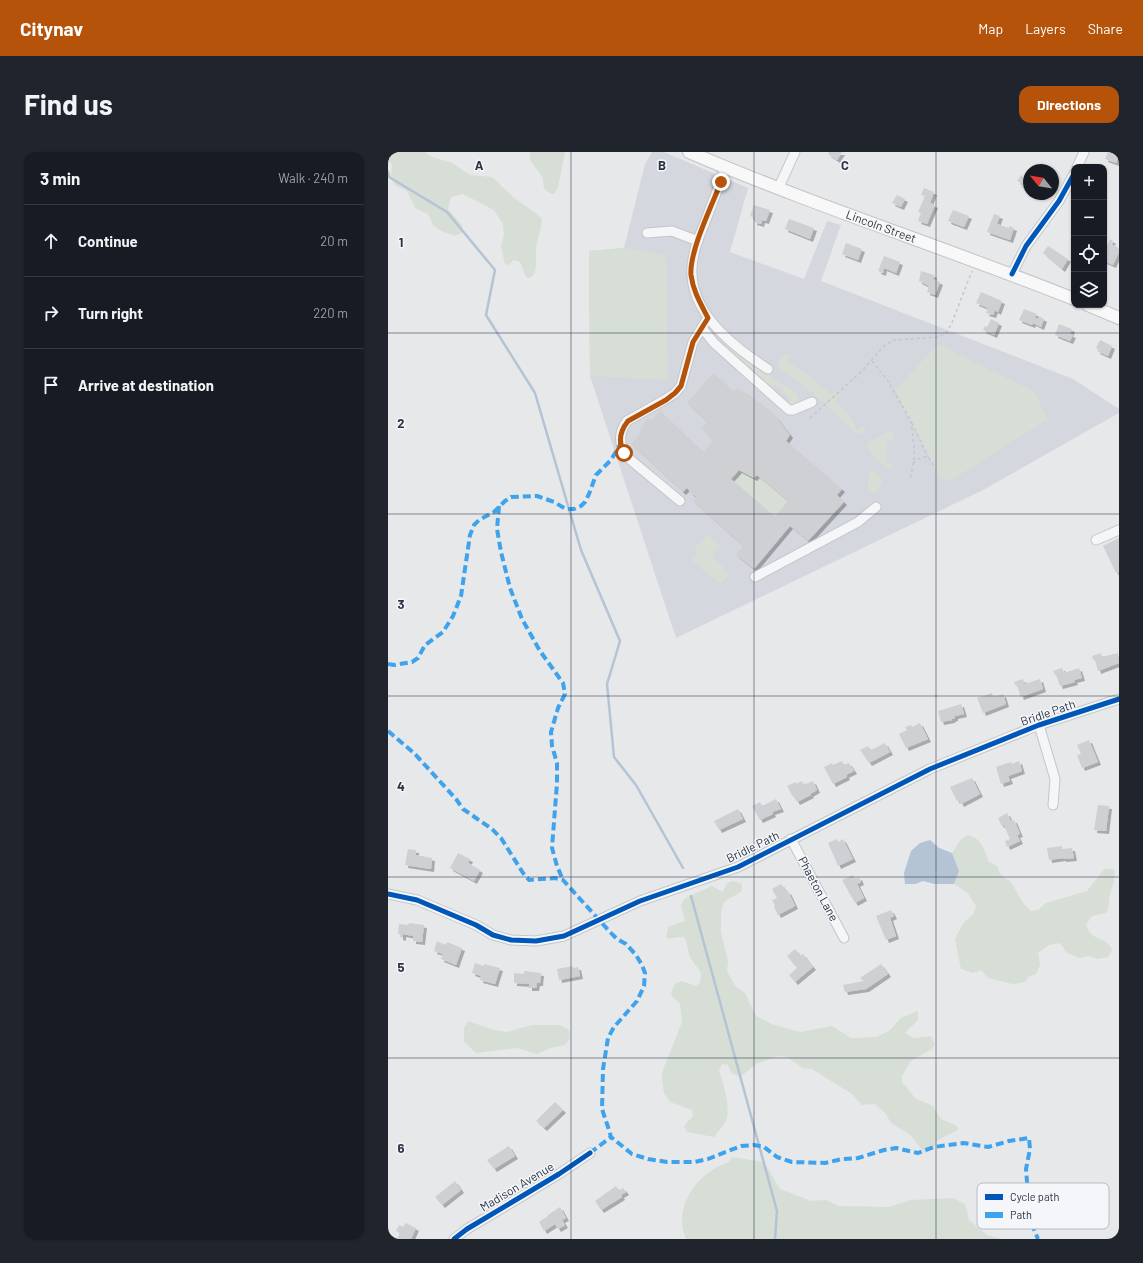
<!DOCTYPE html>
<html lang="en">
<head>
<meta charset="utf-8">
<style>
  :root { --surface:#171b24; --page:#20242c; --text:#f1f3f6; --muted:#9ea1a6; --line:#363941; --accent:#b45309 }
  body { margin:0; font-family:Barlow,sans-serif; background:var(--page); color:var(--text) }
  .controls { position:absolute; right:12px; top:12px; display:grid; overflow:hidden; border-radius:8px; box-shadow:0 1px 3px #0004 }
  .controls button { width:36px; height:36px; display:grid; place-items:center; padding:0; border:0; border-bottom:1px solid var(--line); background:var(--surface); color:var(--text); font:20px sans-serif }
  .compass { position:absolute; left:635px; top:12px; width:36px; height:36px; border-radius:50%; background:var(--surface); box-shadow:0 1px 3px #0004; rotate:300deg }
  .stop { position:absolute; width:12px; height:12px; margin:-9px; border:3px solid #b45309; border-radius:50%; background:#fff }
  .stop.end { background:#b45309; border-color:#fff; box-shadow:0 1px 4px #0008 }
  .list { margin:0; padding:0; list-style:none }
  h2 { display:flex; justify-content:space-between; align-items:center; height:52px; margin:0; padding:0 16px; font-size:17px }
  h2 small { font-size:13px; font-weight:400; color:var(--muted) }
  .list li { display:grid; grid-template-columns:26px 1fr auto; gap:12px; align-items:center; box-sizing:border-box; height:72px; padding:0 16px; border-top:1px solid var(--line) }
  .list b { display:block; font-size:15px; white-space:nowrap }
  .list em { font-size:13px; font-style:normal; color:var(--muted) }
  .icon { flex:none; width:22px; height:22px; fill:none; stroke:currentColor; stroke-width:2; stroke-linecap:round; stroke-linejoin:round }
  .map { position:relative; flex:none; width:731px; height:1087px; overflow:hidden; border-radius:12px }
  header { display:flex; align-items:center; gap:24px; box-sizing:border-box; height:56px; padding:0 20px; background:var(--accent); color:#fff }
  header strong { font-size:19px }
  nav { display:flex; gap:22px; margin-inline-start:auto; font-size:14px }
  .intro { display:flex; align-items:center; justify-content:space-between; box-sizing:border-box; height:96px; padding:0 24px }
  h1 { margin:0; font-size:28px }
  .button { padding:10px 18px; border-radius:12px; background:var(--accent); color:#fff; font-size:14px; font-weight:700 }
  main { display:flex; gap:24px; padding:0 24px }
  aside { flex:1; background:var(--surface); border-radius:12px; box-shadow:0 1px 3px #0004 }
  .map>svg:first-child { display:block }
</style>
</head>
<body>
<header>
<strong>Citynav</strong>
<nav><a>Map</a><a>Layers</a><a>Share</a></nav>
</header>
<div class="intro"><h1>Find us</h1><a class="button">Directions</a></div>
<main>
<aside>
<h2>3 min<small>Walk · 240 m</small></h2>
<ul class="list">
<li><svg class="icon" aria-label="ahead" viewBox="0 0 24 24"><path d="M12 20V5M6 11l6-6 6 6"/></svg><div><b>Continue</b></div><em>20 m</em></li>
<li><svg class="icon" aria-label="right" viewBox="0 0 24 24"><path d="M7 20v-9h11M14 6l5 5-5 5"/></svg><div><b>Turn right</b></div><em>220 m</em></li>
<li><svg class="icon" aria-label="arrive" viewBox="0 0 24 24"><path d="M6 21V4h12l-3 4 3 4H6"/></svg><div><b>Arrive at destination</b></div></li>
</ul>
</aside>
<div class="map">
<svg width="731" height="1087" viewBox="0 0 731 1087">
  <defs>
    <filter id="shadow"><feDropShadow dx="3" dy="3" stdDeviation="0" flood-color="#0004"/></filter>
  </defs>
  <rect width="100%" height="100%" fill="#e6e8ea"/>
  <path fill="#d4d7dd" d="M264,0H276L360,36L342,100L416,127L439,69L453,73L433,129L685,227L731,257V261L595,338L288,486L202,224L201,99L236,96L257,12Z"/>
  <g fill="#d6ded6">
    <path d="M0,0H37L44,5L64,11L82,23L104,25L125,45L150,63L154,67C153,77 150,86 148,95C147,106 150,114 145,124L141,126L138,125L132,110L126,108L120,113L117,112L113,95L116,82L115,72L106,58L75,42L63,45L60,57L74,73L75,80L67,84L53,79L45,73L40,62L27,56L19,39L7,33L3,25L4,12L0,10Z"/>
    <path d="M142,0H177L170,35L166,42H163L156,36L154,24L142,8Z"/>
    <path d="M236,96L278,103L280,228L202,224L201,99Z"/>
    <path d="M323,182L352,205L408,240L411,247L408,253L405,255L399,252L403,247L387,232L382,237L380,236Z"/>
    <path d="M550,192L647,240L659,268L562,329L552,325L507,238Z"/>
    <path d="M398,202L402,204L399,210L422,224L443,242L448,238L450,239L437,251L418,236L393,218C388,212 391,206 398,202Z"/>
    <path d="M452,240L453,242L448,248L461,264L469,277L474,274L477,275V279C474,283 470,283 466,280L438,253Z"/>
    <path d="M503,279L505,280L506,286L499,289V300L498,311L505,312V315L502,317L489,309L479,295L481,289Z"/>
    <path d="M351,318L366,326L369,323L400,349L387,365L343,327Z"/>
    <path d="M482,319C488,319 493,324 495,330L492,336L487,341L480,337V327Z"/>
    <path d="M320,382L332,394L324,403L342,422L332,432L304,409L309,402L307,396Z"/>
    <path d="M580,683C594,686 596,698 601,710L609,714L612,722L623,730L635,751L643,759L650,758L658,751L699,739L716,717H726C728,730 725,731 722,742C720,750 722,753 718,761L704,764L698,773C700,777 702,782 706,784C714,789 720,788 724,798L720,805L710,807L700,804L692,806L679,801L672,791L661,793L650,801L652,813L648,822L640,825L637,830L625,832L600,826L593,818L585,821L573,817L567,787L576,770L585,763L588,754L580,741L566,732L571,719L564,701L573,687Z"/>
    <path d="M345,729L354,732V739L336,750L333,760V780L340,809L339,819L347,834L357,841L368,864L386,873L413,880L444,874L463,886L489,885L502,878L513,866L530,859V868L517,881L525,886L543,884L547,892L544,897L523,909L514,924V930L528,947L545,954L553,967L569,974L570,978L550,988L546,996L537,1001L521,982L503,971L498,962L487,952L474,953L464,942L424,917L415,916L399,905L390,904L368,912L353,924L344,922L340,913L334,912L331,918C335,931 343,955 338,969C335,974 330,980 326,985L299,980L296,974L305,964L304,958L282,950L276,941L274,928V921L294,870L292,851L284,844L283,840L287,832L294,829L308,834L312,831L313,821L302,805L297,786C290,783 284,788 278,786L280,775L297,769L293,754L296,747L324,734L335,740L339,731Z"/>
    <path d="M80,869L106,878L119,880L144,873H172L181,878L182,886L177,893L162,896L149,902L129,896L88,901L76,890V876Z"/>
    <path d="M344,1005L376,1010L392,1037L423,1049L438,1048L451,1054L501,1055L523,1048L565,1046L577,1052L581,1068L599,1083L613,1087H298C284,1054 310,1020 341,1010Z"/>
  </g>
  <path fill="#b4c4d5" d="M542,688L551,696L564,701L571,719L566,732H546L535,729L527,732H517L516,721L523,699L532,691Z"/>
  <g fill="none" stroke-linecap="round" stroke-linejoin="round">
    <g stroke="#b4c4d5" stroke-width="2.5">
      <path d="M0,20L1,25L59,60L107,118L98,163L147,241L193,398L232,489L219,532L226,605L248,633L295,716"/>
      <path d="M303,744L389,1059L387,1087"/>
    </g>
  </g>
  <g fill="#ced0d3" fill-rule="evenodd" filter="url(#shadow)">
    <path d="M441,0H454L449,8L440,2Z"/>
    <path d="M720,0H731V5L728,11L717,7Z"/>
    <path d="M633,23L638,27L641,23V41L633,35L635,32L629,29Z"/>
    <path d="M536,36L546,40L542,51L547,53L539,72L530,69L533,61L530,60L537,44L533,43Z"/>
    <path d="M509,43L517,47L513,55L504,51Z"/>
    <path d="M366,53L382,58L378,69L374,68L373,72L366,70L367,66L362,64Z"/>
    <path d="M565,58L581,64L576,75L560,69Z"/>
    <path d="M606,62L612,64L609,72L621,76V74L626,76L622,88L599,80Z"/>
    <path d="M401,67L426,76L422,87L397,77Z"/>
    <path d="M722,87L725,89L723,92L731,96V100L725,113L716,109V90L720,92Z"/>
    <path d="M458,91L474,97L470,108L454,102Z"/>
    <path d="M660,94L680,107L674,117L655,101Z"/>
    <path d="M496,104L512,110L508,121L496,116L495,121L490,119Z"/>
    <path d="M533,119L546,123L545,127L552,130L547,143L539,140L541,134L531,129Z"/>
    <path d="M593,140L614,149L610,160L607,158L605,163L598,161L600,156L588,151Z"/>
    <path d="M636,157L649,162L647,166L650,167L651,164L656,167L653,175L645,171L644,173L631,168Z"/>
    <path d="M603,167L611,171L606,183L595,178L597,174L599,175Z"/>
    <path d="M671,172L684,177L682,182L685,183L682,189L667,183Z"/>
    <path d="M712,188L724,194L720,204L709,199L710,197L708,196Z"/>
    <path d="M325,221L346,240L349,236L361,243L378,255L389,266L402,283L398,289L454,337L449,343L456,350L420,389L402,374L366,417L348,403L355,394L305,349L309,345L303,341L299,336L295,340L243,292L252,282L251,281L252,278L260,266L263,269L272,259L315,300L324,290L314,276L319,270L299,251ZM351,318L366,326L369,323L400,349L387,365L343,327Z"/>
    <path d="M731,386V420L728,421L715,394Z"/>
    <path d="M713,501L714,505L730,501L731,511L710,519L707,508H705L704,504Z"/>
    <path d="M674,516L676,521L691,516L694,526L686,528L687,530L672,534L668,523H667L665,519Z"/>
    <path d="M635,527L637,532L652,527L655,537L633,545L629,534H628L626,530Z"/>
    <path d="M604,541L605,545L615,542L618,552L595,561L589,546Z"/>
    <path d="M573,552L576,562L567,564V566L564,567V568L553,570L550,559Z"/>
    <path d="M532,571L540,587L518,596L511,582L519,578L517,575L523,573L524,575Z"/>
    <path d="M701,588L710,610L694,616L689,603L693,602L689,593Z"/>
    <path d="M497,591L502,600L481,611L472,598L480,594L483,598Z"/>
    <path d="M454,609L456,613L461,611L466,619L458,623L459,625L445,632L436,615L444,611L445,613Z"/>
    <path d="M631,609L634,619L620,624L622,629L613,632L608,615L623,610L624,612Z"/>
    <path d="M584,626L592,642L573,652L571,648L569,649L562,635Z"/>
    <path d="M414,629L415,632L418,631V632L425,629L429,638L422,642L423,643L409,650L406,645H405L399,634L408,630V632Z"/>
    <path d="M388,647L393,657L384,660L385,662L372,668L364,654L372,650L374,654Z"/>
    <path d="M710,653L721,654L718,679L706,678Z"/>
    <path d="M350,657L355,667L331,678L326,669Z"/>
    <path d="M619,661L623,669L626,668L632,682L629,683L632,689L619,695L617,689L622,687L616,673H613L610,666Z"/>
    <path d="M449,687L450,690L455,687L465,707L450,714L440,691Z"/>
    <path d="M674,694V697L684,696L686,706L675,707V706L661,708L659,696Z"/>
    <path d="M20,697L28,698V703L44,706L43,717L17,713Z"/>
    <path d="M70,701L82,707L80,711L92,718L86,729L62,716Z"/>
    <path d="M465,723L467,727L471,725L473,730L469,732L476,746L467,751L454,728Z"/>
    <path d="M393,732L399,740L400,739L407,754L390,763L386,755L387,754L384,748L389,746L384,737Z"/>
    <path d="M503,758L506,764L502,766L508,784L498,788L488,764Z"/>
    <path d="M21,771L36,773L34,790L25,789V784L15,782V786L12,785V782H10L11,772L20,773Z"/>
    <path d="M49,789L58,793L59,790L74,796L68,813L53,807L55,802L46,799Z"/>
    <path d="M407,797L412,804L415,802L425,815L407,830L401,823L409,816L399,804Z"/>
    <path d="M87,811L96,814V812L112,816L107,832L92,828L93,824L84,821Z"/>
    <path d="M493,812L500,822L478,837L457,840L455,833L476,829L472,826Z"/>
    <path d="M185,814V816L190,815L192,824L171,828L169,817Z"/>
    <path d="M136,819L153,821L152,831H149L148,836H141V832L126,831V821L136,822Z"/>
    <path d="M167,950L175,958L156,976L148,969Z"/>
    <path d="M121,994L127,1004L106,1017L99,1008Z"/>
    <path d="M67,1029L73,1038L54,1053L47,1045Z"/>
    <path d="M228,1034L231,1039L235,1036L238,1040L233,1043L234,1045L213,1058L207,1049Z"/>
    <path d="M172,1055L178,1066L174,1068L177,1073L170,1077L167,1072L156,1079L151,1070L160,1064V1063Z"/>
    <path d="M18,1071L28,1076L23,1087H9L12,1081L8,1079L11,1073L15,1075Z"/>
  </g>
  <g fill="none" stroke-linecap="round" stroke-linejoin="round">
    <g stroke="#c4c6c8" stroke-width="11">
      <g id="minor">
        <path d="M689,15L696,0"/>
        <path d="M337,16C331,35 323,54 316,73C312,82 308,92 306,102C293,154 341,192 380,217"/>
        <path d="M390,37L407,0"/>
        <path d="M259,81L284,79L310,89"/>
        <path d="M624,122L638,94L671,49L686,22"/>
        <path d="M314,176L326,191L401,258H405L424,250"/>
        <path d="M292,349L239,305C231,293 230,281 239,269L278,247L287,241L293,234L305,190L320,166"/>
        <path d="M708,388L731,378"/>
        <path d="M367,425L470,370L488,355"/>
        <path d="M651,573L667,627L665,653"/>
        <path d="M403,687L456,786"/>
        <path d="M0,742L29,748L88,773L105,783L123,788L148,789L176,784L252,749L350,715L542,617L651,573L731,547"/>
        <path d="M66,1087L79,1077L171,1022L202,1001"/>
      </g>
    </g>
    <g stroke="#c2c5c8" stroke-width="14">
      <g id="major">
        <path id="s1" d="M301,0C427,54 558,96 686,147"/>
        <path d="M700,153L731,166"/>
      </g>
    </g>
    <g stroke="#c5c6ca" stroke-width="1.5" stroke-dasharray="3 3" stroke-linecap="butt">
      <path d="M484,209L500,229L523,269L526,294V309L522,328"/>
      <path d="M422,266L474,219L497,193L506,188L551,185L557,182L563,173L584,119"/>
      <path d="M524,271L540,305"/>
      <path d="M525,311L534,305H540L547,315"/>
    </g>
    <use href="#minor" stroke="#f5f6f7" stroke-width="9"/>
    <use href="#major" stroke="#f8f8f8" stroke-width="12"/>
    <g stroke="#3ea3ec" stroke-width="4" stroke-dasharray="8 4" stroke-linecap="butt">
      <path d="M111,354L109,377L113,400L122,436L134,467L152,499L175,531L177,542L170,556L163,580L164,594L169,611V631L164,696L169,714L175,728"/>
      <path d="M0,512L6,513L24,510L30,506L37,493L55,480L65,464L73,444L82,383L86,373L91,368L106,360L117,349L123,345L149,344L166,350L178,357H186L193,354L197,350L201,342L208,323L223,308L233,291"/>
      <path d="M0,579L26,601L68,647L75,657L104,677L113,686L135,721L141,728L167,726L175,728L221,779L229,787L238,792L248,803L254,813L257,821L256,834L249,849L226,875L220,886L215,917L214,957L221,978L223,985L244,1002L260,1007L279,1010H306L320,1007L353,994L366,993L376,995L389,1005L404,1010L437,1011L454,1007L470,1006L496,998L508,996L530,1001L546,995L576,991L600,995L621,989L641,986L642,997L638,1017L640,1042L643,1070L650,1087"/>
      <path d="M202,1001L223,985"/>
    </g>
    <g stroke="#f4f6f9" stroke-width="8">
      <g id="cycleway">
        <path d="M624,122L638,94L671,49L686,22"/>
        <path d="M0,742L29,748L88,773L105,783L123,788L148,789L176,784L252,749L350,715L542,617L651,573L731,547"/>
        <path d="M66,1087L79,1077L171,1022L202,1001"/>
      </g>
    </g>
    <use href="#cycleway" stroke="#0057b8" stroke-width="5"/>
  </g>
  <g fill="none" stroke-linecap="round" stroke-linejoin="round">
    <path stroke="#b45309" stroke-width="5" d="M236,301C230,290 232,279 240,269L278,248L287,241L293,234L305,190L320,166C313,152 305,139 303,123C301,100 324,53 333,30"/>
  </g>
  <path fill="none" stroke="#2b3445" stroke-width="1" stroke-opacity="0.55" d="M183,0V1087M366,0V1087M548,0V1087M0,181H731M0,362H731M0,544H731M0,725H731M0,906H731"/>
  <g text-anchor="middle" stroke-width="3" stroke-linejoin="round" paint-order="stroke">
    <g font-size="12" fill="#2b3445" stroke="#f4f6f9">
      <text dy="4" stroke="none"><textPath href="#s1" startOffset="206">Lincoln Street</textPath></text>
      <text transform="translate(660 561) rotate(-19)" y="4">Bridle Path</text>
      <text transform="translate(365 695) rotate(-26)" y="4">Bridle Path</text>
      <text transform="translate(430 737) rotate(62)" y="4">Phaeton Lane</text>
      <text transform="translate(129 1035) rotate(-31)" y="4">Madison Avenue</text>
    </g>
  </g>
  <rect x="589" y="1031" width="132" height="46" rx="6" fill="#f4f6f9" stroke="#b8bcc3" stroke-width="1"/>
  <rect x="597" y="1042" width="18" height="6" fill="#0057b8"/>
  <rect x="597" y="1060" width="18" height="6" fill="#3ea3ec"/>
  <g font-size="11" fill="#2b3445">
    <text x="622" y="1049">Cycle path</text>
    <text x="622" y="1067">Path</text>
  </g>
  <g font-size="13" text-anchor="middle" font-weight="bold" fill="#2b3445" stroke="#f4f6f9" stroke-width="3" stroke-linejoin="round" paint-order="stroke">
    <text x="91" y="18">A</text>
    <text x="274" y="18">B</text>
    <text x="457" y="18">C</text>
    <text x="13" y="95">1</text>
    <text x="13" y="276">2</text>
    <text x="13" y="457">3</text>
    <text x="13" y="639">4</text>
    <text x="13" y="820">5</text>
    <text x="13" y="1001">6</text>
  </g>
</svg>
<div class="controls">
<button>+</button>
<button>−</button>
<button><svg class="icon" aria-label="locate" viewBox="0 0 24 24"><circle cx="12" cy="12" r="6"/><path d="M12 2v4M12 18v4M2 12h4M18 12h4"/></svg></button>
<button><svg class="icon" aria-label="layers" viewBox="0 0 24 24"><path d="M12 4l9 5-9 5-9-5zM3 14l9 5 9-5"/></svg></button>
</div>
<svg class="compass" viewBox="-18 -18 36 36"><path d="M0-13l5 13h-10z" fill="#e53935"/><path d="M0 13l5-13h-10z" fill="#9ea1a6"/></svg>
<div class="stop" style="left:236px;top:301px"></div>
<div class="stop end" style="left:333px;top:30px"></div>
</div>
</main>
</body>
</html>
